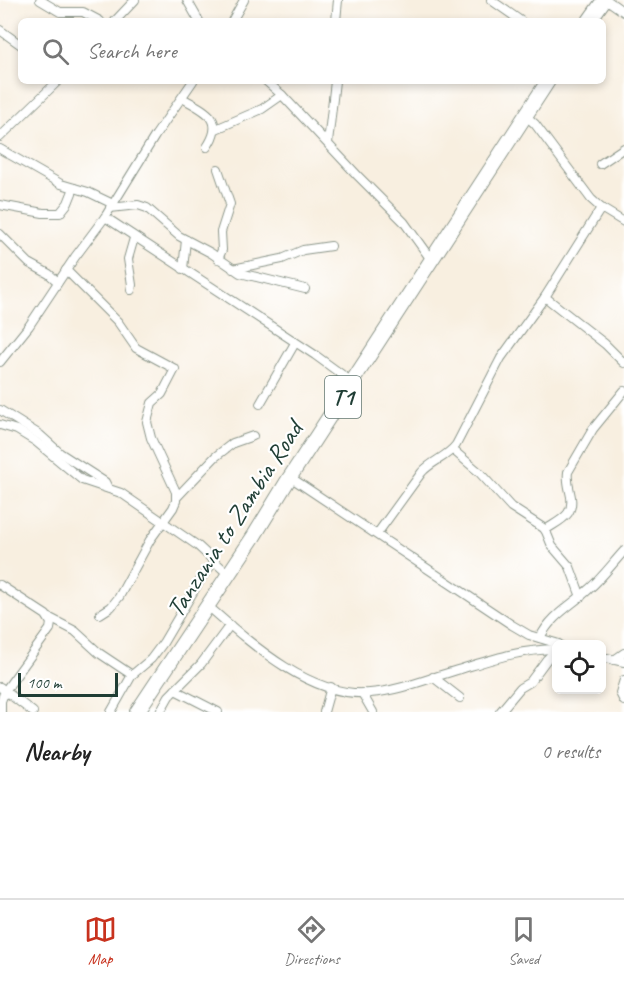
<!DOCTYPE html>
<html lang="en">
<head>
<meta charset="utf-8">
<style>
  :root { --surface:#fff; --page:#f6f6f6; --text:#222; --muted:#767676; --line:#e0e0e0; --accent:#c8321e }
  body { margin:0; font-family:Caveat,sans-serif; background:var(--page); color:var(--text) }
  .controls { position:absolute; right:18px; bottom:18px; display:grid; overflow:hidden; border-radius:9px; box-shadow:0 3px 9px #0003 }
  .controls button { width:54px; height:54px; display:grid; place-items:center; padding:0; border:0; border-bottom:2px solid var(--line); background:var(--surface); color:var(--text); font:30px sans-serif }
  .scale { position:absolute; left:18px; bottom:15px; width:100px; box-sizing:border-box; padding-left:6px; border:3px solid #1f3d34; border-top:0; font-size:16px; line-height:21px; white-space:nowrap; color:#1f3d34; -webkit-text-stroke:4px #fff; paint-order:stroke }
  .list { margin:0; padding:0; list-style:none }
  h2 { display:flex; justify-content:space-between; align-items:center; height:78px; margin:0; padding:0 24px; font-size:26px }
  h2 small { font-size:20px; font-weight:400; color:var(--muted) }
  .icon { flex:none; width:33px; height:33px; fill:none; stroke:currentColor; stroke-width:2; stroke-linecap:round; stroke-linejoin:round }
  .map { position:relative; flex:none; width:624px; height:712px; overflow:hidden }
  .search { position:absolute; background:var(--surface); box-shadow:0 3px 9px #0003; left:18px; right:18px; top:18px; height:66px; display:flex; align-items:center; gap:15px; box-sizing:border-box; padding:0 21px; border-radius:9px; color:var(--muted); font-size:22px }
  .sheet { height:186px; background:var(--surface) }
  nav { display:flex; justify-content:space-around; align-items:center; box-sizing:border-box; height:84px; border-top:2px solid var(--line); background:var(--surface); font-size:16px; color:var(--muted) }
  nav a { display:grid; justify-items:center; gap:3px }
  nav .on { color:var(--accent) }
  .map>svg:first-child { display:block }
</style>
</head>
<body>
<div class="map">
<svg width="624" height="712" viewBox="0 0 624 712">
  <rect width="100%" height="100%" fill="#fff"/>
  <filter id="ink" filterUnits="userSpaceOnUse"><feTurbulence type="fractalNoise" baseFrequency=".0167" numOctaves="2"/><feDisplacementMap in="SourceGraphic" scale="12" xChannelSelector="R" yChannelSelector="G"/><feConvolveMatrix kernelMatrix="1 2 1 2 8 2 1 2 1" color-interpolation-filters="sRGB"/></filter>
  <filter id="wash" filterUnits="userSpaceOnUse"><feTurbulence type="fractalNoise" baseFrequency=".008" numOctaves="4" result="noise"/><feDisplacementMap in="SourceGraphic" scale="24" xChannelSelector="R" yChannelSelector="G"/><feGaussianBlur stdDeviation="1.35" result="paint"/><feColorMatrix in="noise" values="0 0 0 0 0 0 0 0 0 0 0 0 0 0 0 0 0 1.4 0 .05"/><feComposite in="paint" operator="in"/></filter>
  <g filter="url(#wash)">
    <rect width="100%" height="100%" fill="#f8efe0"/>
  </g>
  <g filter="url(#ink)">
    <g fill="none" stroke-linecap="round" stroke-linejoin="round">
      <g stroke="#8c968a" stroke-width="10">
        <g id="street">
          <path d="M40,0L60,12H83L100,21"/>
          <path d="M187,0L199,21"/>
          <path d="M491,0L521,21"/>
          <path d="M607,0L624,12"/>
          <path d="M115,21L135,0"/>
          <path d="M232,21L244,0"/>
          <path d="M336,21L338,0"/>
          <path d="M0,30L21,45"/>
          <path d="M266,81L282,95L358,176L404,222L432,261"/>
          <path d="M182,98C206,111 226,119 207,147"/>
          <path d="M526,116L535,124L591,199L601,208L624,222"/>
          <path d="M216,129L262,109L282,95"/>
          <path d="M0,137L58,81"/>
          <path d="M328,143L335,81"/>
          <path d="M0,149L61,184L88,192L113,204"/>
          <path d="M600,164L624,148"/>
          <path d="M218,169L230,204L221,232L222,250L218,259"/>
          <path d="M0,205L43,213H60L68,203L74,188"/>
          <path d="M110,208L138,205L147,208L179,236L211,253L240,273L305,289"/>
          <path d="M105,217L315,355L352,382"/>
          <path d="M0,234L29,263L49,274L58,282"/>
          <path d="M183,269L186,240"/>
          <path d="M233,269L282,259L303,250L331,246"/>
          <path d="M66,270L118,322L136,348L175,369L162,394L152,403L147,422L151,438L176,492V501L173,508L150,540L119,597L111,607L100,614"/>
          <path d="M131,290L132,285L128,259L134,238"/>
          <path d="M545,297L605,344L624,363"/>
          <path d="M0,362L29,326L75,257L105,217L155,136L193,81"/>
          <path d="M260,404L295,343"/>
          <path d="M0,410L40,435L60,453L105,482L108,488"/>
          <path d="M0,425L17,430L35,441L82,480L121,493L198,546L228,574"/>
          <path d="M453,450L479,472L511,507L545,529L552,546L570,567L581,597"/>
          <path d="M290,477L512,625L529,635L559,644"/>
          <path d="M177,497L215,457L233,443L253,436"/>
          <path d="M545,530C562,519 576,515 570,492C568,484 567,479 568,472L593,429L624,391"/>
          <path d="M377,534L422,472C432,461 447,457 456,445L501,358L545,297L601,208"/>
          <path d="M0,585L46,615L51,623L50,629L5,691L1,701V712"/>
          <path d="M208,606C249,642 310,698 370,693C398,691 427,679 454,671C491,660 517,650 556,649"/>
          <path d="M50,618L75,631L99,653L132,675"/>
          <path d="M540,638C551,615 571,606 589,589C602,578 612,564 624,551"/>
          <path d="M602,657L624,662"/>
          <path d="M614,660L624,653"/>
          <path d="M433,677L460,698"/>
          <path d="M624,680L620,693L624,701"/>
          <path d="M0,687L33,712"/>
          <path d="M175,690L218,712"/>
          <path d="M362,693L373,712"/>
          <path d="M111,712L132,675L151,659L163,643L202,577L214,562"/>
          <path d="M160,712L169,696L201,664L230,625"/>
          <path d="M324,712L331,687"/>
          <path d="M500,712L520,688L530,682L547,659L556,650"/>
        </g>
      </g>
      <g stroke="#8c968a" stroke-width="16">
        <g id="highway">
          <path d="M589,21L604,0"/>
          <path d="M137,712L254,536L290,477L548,81"/>
        </g>
      </g>
      <use href="#street" stroke="#fff" stroke-width="8"/>
      <use href="#highway" stroke="#fff" stroke-width="14"/>
    </g>
  </g>
  <g text-anchor="middle" stroke-width="4.5" stroke-linejoin="round" paint-order="stroke">
    <rect fill="#fff" stroke="#627771" stroke-width="1.5" x="325" y="376" width="36" height="42" rx="4.5"/>
    <g font-size="24" font-weight="bold" fill="#1f3d34">
      <text x="343" y="405">T1</text>
    </g>
    <g font-size="26" fill="#1f3d34" stroke="#fff">
      <text transform="translate(234 519) rotate(-57)" y="9">Tanzania to Zambia Road</text>
    </g>
  </g>
</svg>
<div class="controls">
<button><svg class="icon" aria-label="locate" viewBox="0 0 24 24"><circle cx="12" cy="12" r="6"/><path d="M12 2v4M12 18v4M2 12h4M18 12h4"/></svg></button>
</div>
<div class="scale">100 m</div>
<div class="search"><svg class="icon" aria-label="search" viewBox="0 0 24 24"><circle cx="10" cy="10" r="6"/><path d="M15 15l6 6"/></svg>Search here</div>
</div>
<section class="sheet">
<h2>Nearby<small>0 results</small></h2>
<ul class="list">
</ul>
</section>
<nav>
<a class="on"><svg class="icon" aria-label="map" viewBox="0 0 24 24"><path d="M3 6l6-2 6 2 6-2v14l-6 2-6-2-6 2zM9 4v14M15 6v14"/></svg>Map</a>
<a><svg class="icon" aria-label="directions" viewBox="0 0 24 24"><path d="M12 3l9 9-9 9-9-9zM9 14v-3h6M13 9l2 2-2 2"/></svg>Directions</a>
<a><svg class="icon" aria-label="saved" viewBox="0 0 24 24"><path d="M7 4h10v16l-5-4-5 4z"/></svg>Saved</a>
</nav>
</body>
</html>
